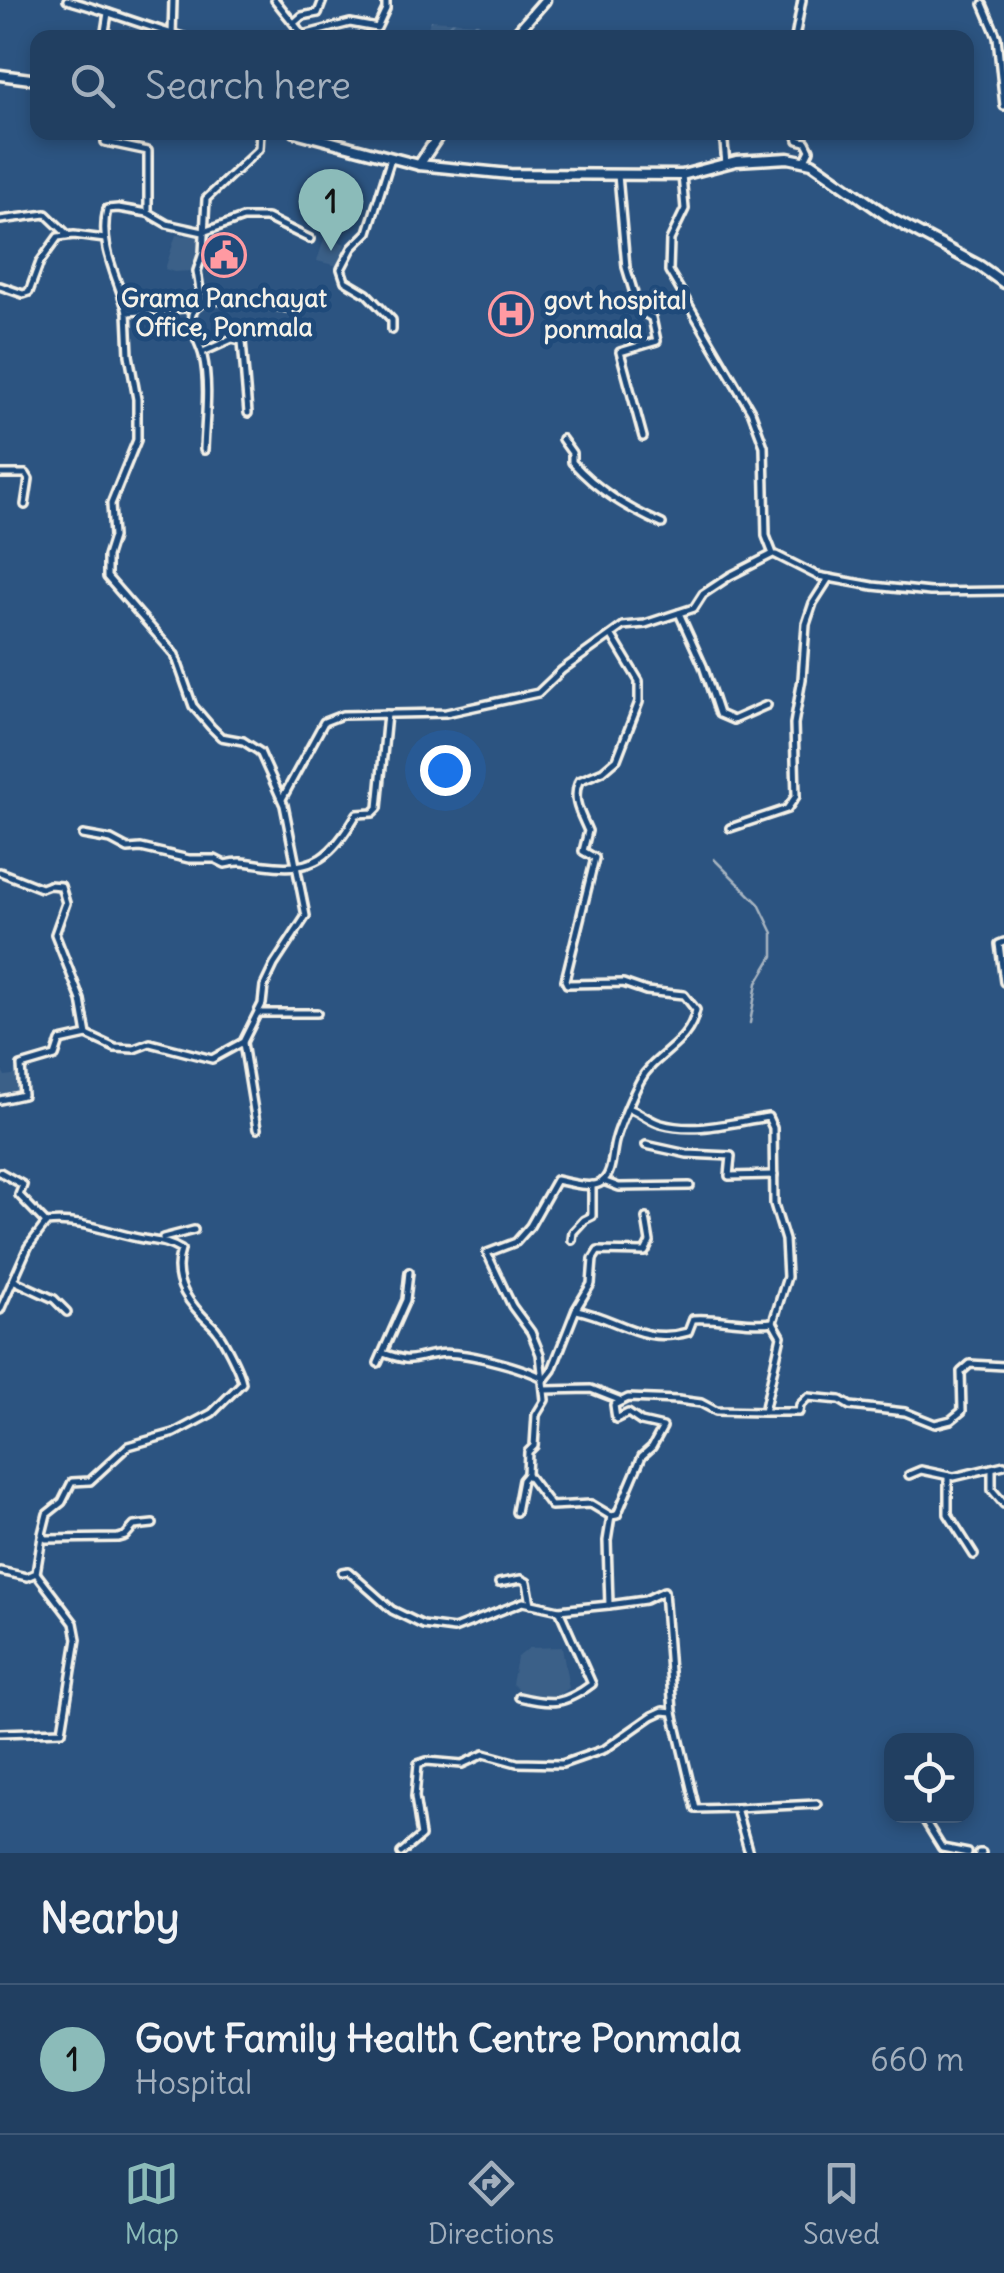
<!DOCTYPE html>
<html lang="en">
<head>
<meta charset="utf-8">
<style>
  :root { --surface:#213f61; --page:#294667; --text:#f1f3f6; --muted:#a2afbd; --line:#3e5876; --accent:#8bbbb9 }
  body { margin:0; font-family:Delius,sans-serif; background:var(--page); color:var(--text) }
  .controls { position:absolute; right:30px; bottom:30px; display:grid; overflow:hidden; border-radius:20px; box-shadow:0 5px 15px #0003 }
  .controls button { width:90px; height:90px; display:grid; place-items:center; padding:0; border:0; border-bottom:2px solid var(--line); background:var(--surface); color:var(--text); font:50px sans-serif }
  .you { position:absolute; left:445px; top:770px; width:35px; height:35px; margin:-25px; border:8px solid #fff; border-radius:50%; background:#1a73e8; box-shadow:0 0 0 15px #1a73e833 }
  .badge { display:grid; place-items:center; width:65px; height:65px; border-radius:50%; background:var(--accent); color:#111; font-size:32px; font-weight:700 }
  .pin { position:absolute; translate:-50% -82px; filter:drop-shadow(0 2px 5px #0008) }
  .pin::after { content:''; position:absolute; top:52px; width:35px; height:30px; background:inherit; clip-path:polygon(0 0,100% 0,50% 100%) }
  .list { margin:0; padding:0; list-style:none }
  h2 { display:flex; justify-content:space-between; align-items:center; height:130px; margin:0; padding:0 40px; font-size:42px }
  h2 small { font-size:32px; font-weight:400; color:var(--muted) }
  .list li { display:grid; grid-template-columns:65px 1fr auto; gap:30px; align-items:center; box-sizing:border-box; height:150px; padding:0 40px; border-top:2px solid var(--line) }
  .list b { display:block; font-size:38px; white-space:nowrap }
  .list p { margin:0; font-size:32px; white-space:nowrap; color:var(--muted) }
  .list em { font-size:32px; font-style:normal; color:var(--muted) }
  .icon { flex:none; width:55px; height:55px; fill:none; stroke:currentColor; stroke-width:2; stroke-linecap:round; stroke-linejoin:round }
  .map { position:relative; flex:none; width:1004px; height:1853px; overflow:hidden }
  .search { position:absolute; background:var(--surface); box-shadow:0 5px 15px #0003; left:30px; right:30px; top:30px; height:110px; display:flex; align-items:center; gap:25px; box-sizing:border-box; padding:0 35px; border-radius:20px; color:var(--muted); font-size:38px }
  .sheet { height:280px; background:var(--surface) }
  nav { display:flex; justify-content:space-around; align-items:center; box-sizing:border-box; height:140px; border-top:2px solid var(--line); background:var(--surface); font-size:28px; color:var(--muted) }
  nav a { display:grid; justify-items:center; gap:5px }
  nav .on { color:var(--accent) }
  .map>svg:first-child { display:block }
</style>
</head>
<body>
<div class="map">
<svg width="1004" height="1853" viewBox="0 0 1004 1853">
  <defs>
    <pattern id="industrial-furrows" width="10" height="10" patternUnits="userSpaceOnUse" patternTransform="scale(2.5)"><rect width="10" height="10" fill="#3b6088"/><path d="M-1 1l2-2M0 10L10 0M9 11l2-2" fill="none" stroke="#587799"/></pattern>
  </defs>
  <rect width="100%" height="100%" fill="#2c5481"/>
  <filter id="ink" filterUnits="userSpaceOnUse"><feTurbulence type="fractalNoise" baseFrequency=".01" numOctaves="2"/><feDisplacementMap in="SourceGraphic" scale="20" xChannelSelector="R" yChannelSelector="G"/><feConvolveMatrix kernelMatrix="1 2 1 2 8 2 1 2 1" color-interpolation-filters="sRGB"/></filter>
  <g filter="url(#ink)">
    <g fill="#3b6088">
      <path d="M176,235L202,237L193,271L174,272L165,269Z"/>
      <path d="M325,236L345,244L338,266L317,261Z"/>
      <path d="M0,1067L5,1076L19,1074L20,1095L0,1097Z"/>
      <path d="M562,1647L569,1688L556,1698L524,1694L512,1684L517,1658L529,1648Z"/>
    </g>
    <path fill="url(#industrial-furrows)" d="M430,20L480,23L477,37H426Z"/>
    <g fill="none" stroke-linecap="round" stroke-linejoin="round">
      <path stroke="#a7b4c0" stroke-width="2.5" d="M714,859L759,904L773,933V956L757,983L750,1023"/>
      <g stroke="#f4f1e8" stroke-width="12">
        <g id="minor">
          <path d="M67,0C108,11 146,27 187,38"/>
          <path d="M275,0L303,35"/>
          <path d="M983,4L997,37L1004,106"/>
          <path d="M294,23L302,16L318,13L323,0"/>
          <path d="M172,35L173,0"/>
          <path d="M303,35L350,23L377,28L386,9V0"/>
          <path d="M104,38L108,13"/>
          <path d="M795,38L802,0"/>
          <path d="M107,132L105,142L148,151V213L167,224L203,232L243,218H267L310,239"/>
          <path d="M723,132L726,164"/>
          <path d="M796,132L798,140L806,142L810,150L804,162"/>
          <path d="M391,158L368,232L352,248L341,269L345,281L367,294L392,320V330"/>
          <path d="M618,175L626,267L639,310L652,318L657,341L620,352L643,437"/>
          <path d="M0,220L46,214L68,235"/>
          <path d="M0,286L23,294L29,292L40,262L58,237L74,235L105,239"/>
          <path d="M202,303L197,271L203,253L206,199L259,149L260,132"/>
          <path d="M127,312C118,278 98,246 107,209L118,208L148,213"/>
          <path d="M203,352L232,339L242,341L248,413"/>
          <path d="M562,439L572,453V462C598,491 627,508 662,524"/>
          <path d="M204,450C205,420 210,386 203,356C200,341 181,317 199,305C218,293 270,307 292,308"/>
          <path d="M0,474H26L29,479L25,505"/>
          <path d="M776,555L818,576L873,586L930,592L1004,591"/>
          <path d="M679,613L703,666L719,714L733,720L767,705"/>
          <path d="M612,636L639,681V702L617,759L603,771L579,781C571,800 581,814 588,831L583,851L595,858L565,980L567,984L623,983L646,991L684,995L696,1010C689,1046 656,1052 640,1081C633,1094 620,1124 616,1138C611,1152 614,1172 602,1182C591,1190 568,1182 556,1180L530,1226L516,1242L487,1253L512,1306L531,1332L540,1354L545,1400L536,1415L534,1446L528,1452L527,1474L551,1506L591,1504L611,1516L617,1515L642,1456L652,1447L663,1427L641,1422L628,1413L616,1419L614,1405L628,1398L678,1400L701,1403L716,1411L764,1412"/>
          <path d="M282,799L324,722L342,715L446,713L538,693L562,670L623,626L645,624L694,608L703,594L730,576L773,554L766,536L764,446L751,411L669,271L670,240L685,209L682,175"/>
          <path d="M730,828L787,809L796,796L794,724L802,679L806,624L813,603L829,578"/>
          <path d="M83,835L111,840L128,849L141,848L189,859H215L225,864C241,860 249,863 265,865C316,872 331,857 357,814L373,813L378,808L387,714"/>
          <path d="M0,872L41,888L49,885L61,886L66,903L55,934L81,1000L87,1035"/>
          <path d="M1004,942L999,944L1004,982"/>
          <path d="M258,1013H317"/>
          <path d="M243,1043L257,1129"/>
          <path d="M0,1100L23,1095L21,1066L55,1056L60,1041L87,1035L115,1048L134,1049L150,1043L212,1059L243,1042L262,1004L264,986L274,965L306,916L284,805L260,752L243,741L221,737L211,727L193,706L175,655L107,577V556L113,537L111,504L137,440V399L129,355L127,312L184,308"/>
          <path d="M631,1109C641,1113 650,1121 661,1124C696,1134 733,1122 768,1117L773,1128L774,1204L785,1240L787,1277L773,1322L781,1336L764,1412H799L800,1405L808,1397L840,1400L850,1406L905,1412L935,1424L951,1420L962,1411L961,1372L970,1364L1004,1366"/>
          <path d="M646,1145L687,1154L731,1156L729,1176L774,1175"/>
          <path d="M0,1172L23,1185L19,1195L46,1223"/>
          <path d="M603,1181L619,1187L690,1186"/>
          <path d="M163,1238L194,1230"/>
          <path d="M572,1240L573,1232L584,1220L592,1216V1185"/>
          <path d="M15,1281L54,1299L67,1312"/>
          <path d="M0,1310L28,1247L46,1223C82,1219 109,1233 143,1239C159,1242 166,1241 181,1250C170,1283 191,1306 213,1326C221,1333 241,1373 242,1383L212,1413L174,1433L128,1446L90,1481L72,1482L62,1502L47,1514L42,1534L46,1539L118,1538L125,1536L134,1526L153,1524"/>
          <path d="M577,1310C619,1319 642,1345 688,1332L693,1319C719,1317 751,1326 773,1322"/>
          <path d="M383,1353C415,1364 408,1358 437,1354C461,1350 523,1367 545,1379L552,1370L576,1309L591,1284L593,1259L598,1251L645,1252L650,1242L646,1218"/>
          <path d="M378,1363L406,1300L409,1272"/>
          <path d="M545,1390L591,1389L619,1400"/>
          <path d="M992,1469V1490L1004,1504"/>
          <path d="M909,1475L921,1470L954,1477L1004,1465"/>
          <path d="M948,1476V1514L974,1555"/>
          <path d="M516,1512L522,1480L527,1474"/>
          <path d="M611,1516L607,1541L609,1605L645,1600L664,1591L673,1712L696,1809L736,1808L749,1853"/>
          <path d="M0,1571L27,1577L36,1573L42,1537"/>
          <path d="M342,1572L348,1571L392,1610L423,1625L454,1629L523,1602L559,1610L609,1605"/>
          <path d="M499,1583L521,1579L527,1582L531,1604"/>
          <path d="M519,1697C552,1705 564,1705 592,1684L559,1610"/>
          <path d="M0,1733L62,1731L77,1639L74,1623L36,1573"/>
          <path d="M736,1808L817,1804"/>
          <path d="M922,1816L942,1848L968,1853"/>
          <path d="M401,1853L421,1836L415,1797L418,1764L427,1761L462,1764L484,1754L517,1763L562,1764L605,1749L652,1716L663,1711L673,1712"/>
          <path d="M979,1853H982"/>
        </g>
      </g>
      <g stroke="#f4f1e8" stroke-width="15">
        <g id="major">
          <path d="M512,38L545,0"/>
          <path d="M0,75L38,80"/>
          <path d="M295,132L419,165L510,174L682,175L736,161L788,158L812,163L892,219L980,266L1004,283"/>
          <path d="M419,165L441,132"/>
        </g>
      </g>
      <use href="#minor" stroke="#1f4a7a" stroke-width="5"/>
      <use href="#major" stroke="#1f4a7a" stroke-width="8"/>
    </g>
  </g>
  <defs>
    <g id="civic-ring" transform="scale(2.25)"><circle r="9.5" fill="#1f4a7a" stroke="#ff9aa2" stroke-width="1.5"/><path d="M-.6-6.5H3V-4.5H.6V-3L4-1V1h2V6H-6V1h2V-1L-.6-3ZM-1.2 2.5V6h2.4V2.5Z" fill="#ff9aa2"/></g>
    <g id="hospital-ring" transform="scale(2.25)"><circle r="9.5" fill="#1f4a7a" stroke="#ff9aa2" stroke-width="1.5"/><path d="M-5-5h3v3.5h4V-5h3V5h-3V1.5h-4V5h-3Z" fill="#ff9aa2"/></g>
  </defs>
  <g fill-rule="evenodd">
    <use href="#civic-ring" x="224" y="255"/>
    <use href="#hospital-ring" x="511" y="314"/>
  </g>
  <g text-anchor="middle" stroke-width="10" stroke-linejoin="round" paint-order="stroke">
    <g font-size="25" font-weight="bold" fill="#f4f1e8" stroke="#1f4a7a">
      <text x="224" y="307">Grama Panchayat<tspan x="224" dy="29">Office, Ponmala</tspan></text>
      <text x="544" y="309" text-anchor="start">govt hospital<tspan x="544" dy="29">ponmala</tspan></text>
    </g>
  </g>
</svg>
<div class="controls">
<button><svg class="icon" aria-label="locate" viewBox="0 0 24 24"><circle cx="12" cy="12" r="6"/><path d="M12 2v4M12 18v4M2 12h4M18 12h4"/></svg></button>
</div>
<div class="you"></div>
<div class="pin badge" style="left:331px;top:251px">1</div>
<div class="search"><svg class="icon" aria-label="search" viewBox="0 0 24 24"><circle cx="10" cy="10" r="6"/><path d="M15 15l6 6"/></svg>Search here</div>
</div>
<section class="sheet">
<h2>Nearby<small></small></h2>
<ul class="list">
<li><span class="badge">1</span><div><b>Govt Family Health Centre Ponmala</b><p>Hospital</p></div><em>660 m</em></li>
</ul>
</section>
<nav>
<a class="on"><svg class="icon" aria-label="map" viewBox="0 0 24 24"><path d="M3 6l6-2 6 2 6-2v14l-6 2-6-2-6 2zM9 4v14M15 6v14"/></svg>Map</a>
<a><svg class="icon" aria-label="directions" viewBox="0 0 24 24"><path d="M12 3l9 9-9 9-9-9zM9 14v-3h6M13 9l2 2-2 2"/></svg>Directions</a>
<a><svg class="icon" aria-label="saved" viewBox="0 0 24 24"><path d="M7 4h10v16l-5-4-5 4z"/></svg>Saved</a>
</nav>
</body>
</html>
